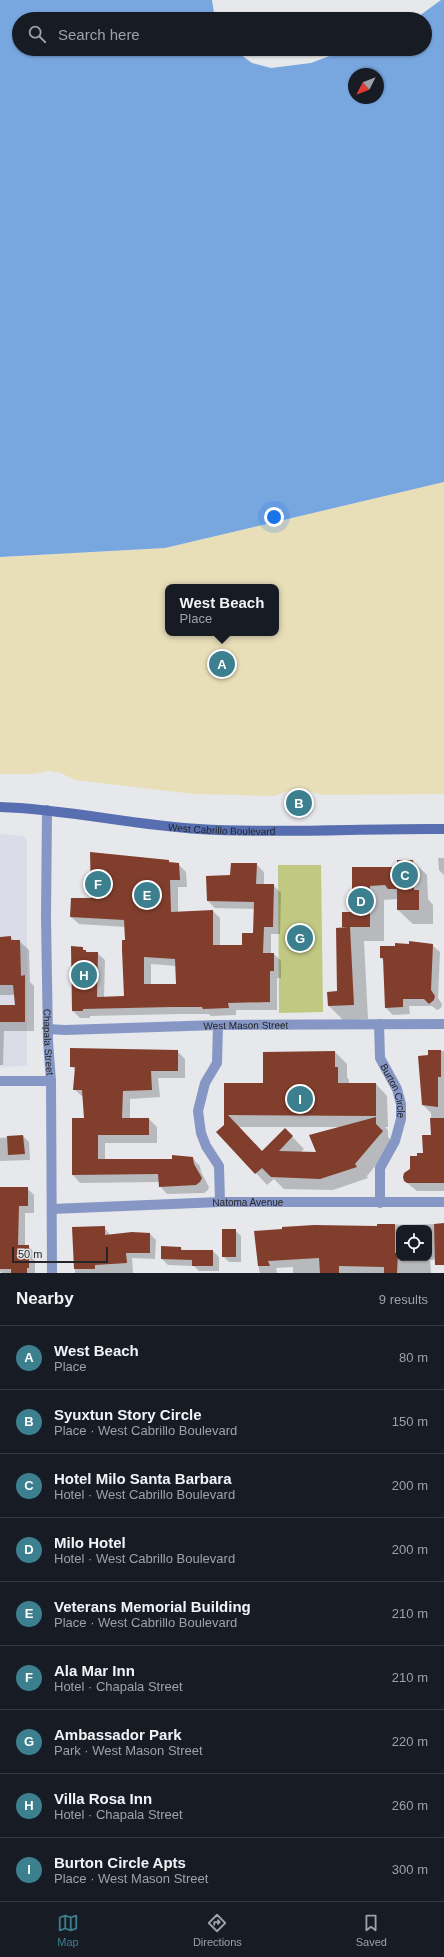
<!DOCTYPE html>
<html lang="en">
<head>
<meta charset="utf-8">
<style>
  :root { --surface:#171b24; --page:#242831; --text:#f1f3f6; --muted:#9ea1a6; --line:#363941; --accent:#3c7f8f }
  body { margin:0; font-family:Arial,sans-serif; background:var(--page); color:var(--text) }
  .controls { position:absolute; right:12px; bottom:12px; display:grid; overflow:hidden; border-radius:8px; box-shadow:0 1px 3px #0004 }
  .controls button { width:36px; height:36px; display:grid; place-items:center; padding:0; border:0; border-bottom:1px solid var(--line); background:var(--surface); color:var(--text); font:20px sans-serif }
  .compass { position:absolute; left:348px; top:68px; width:36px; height:36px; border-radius:50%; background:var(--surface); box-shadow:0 1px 3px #0004; rotate:228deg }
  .scale { position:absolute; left:12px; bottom:10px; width:96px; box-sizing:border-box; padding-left:4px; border:2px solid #252526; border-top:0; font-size:11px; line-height:14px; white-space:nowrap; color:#252526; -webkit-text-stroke:3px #e7e8eb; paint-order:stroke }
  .you { position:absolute; left:274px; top:517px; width:14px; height:14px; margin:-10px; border:3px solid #fff; border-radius:50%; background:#1a73e8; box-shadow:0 0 0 6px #1a73e833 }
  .badge { display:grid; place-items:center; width:26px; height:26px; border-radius:50%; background:var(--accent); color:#fff; font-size:13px; font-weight:700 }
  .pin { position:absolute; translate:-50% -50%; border:2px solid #fff; box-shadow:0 1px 4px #0006 }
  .popup { position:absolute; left:165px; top:584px; width:114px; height:52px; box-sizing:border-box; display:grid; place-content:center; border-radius:8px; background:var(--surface); filter:drop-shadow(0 1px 3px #0005); font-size:13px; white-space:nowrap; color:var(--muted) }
  .popup b { font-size:15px; color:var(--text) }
  .popup::after { content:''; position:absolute; left:50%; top:100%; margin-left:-8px; border:8px solid transparent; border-top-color:var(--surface) }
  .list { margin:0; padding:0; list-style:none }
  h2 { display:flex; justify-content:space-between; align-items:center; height:52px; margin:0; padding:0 16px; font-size:17px }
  h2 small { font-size:13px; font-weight:400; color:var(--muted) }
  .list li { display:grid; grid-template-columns:26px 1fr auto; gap:12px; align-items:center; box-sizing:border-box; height:64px; padding:0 16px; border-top:1px solid var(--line) }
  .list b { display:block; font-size:15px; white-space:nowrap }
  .list p { margin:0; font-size:13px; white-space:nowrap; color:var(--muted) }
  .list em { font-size:13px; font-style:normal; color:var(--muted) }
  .icon { flex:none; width:22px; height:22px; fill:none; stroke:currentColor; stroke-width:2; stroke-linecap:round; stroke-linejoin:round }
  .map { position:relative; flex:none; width:444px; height:1273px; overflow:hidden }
  .search { position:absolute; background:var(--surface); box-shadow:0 1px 3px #0004; left:12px; right:12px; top:12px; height:44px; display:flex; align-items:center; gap:10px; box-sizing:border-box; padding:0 14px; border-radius:22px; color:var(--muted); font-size:15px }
  .sheet { height:628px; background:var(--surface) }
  nav { display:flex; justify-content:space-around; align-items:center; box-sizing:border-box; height:56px; border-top:1px solid var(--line); background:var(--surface); font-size:11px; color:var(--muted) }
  nav a { display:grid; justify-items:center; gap:2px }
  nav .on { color:var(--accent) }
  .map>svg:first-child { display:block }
</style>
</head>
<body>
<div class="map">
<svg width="444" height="1273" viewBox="0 0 444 1273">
  <rect width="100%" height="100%" fill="#e7e8eb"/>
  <path fill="#dadde7" d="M0,834L24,836L27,840V1066L0,1067Z"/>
  <path fill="#c0c882" d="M278,865H321L323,1012L279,1013Z"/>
  <path fill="#e8dfb9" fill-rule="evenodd" d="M444,482V794L321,795L306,790L288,791L274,796L194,794L75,780L61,773L48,771L32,774H0V557L165,548ZM168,587H276V633H168Z"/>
  <path fill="#78a6df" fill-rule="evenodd" d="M0,0H212L215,19H19V49H233L252,63L271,68L311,63L348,49H425V19H415L441,0H444V482L165,548L0,557ZM354,74H378V98H354Z"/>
  <g fill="#0003" fill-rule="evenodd">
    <path d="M438,858H444V875L439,870Z"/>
    <path d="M413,861L427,875L428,899L433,905V924H413L398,910V899L384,900V941H364L368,1019L343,1020L329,1006L338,992L345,928L343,927L353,913V868H398Z"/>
    <path d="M170,863L178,864L186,872L187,887H178V913L213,911L220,918V946H243L254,934L255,909L215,908L208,901L231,876L256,864L264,872V885H273L281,893L280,934H271V954H274L281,961V978H277V1010H236V1015L211,1016L209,1014H179L90,1016V1018H80L73,1011L82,948L88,953H97L105,960L104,998L125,997L126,941V927L79,924L71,917L92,899ZM151,964L176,966L177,985H151Z"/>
    <path d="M0,937H10L14,941H19L29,950L30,982L34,986V1031H4L3,1065H0V1006H16L15,995H0Z"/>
    <path d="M432,945L440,952L438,998L442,1004L441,1008L437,1010L432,1006H409L410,1014L393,1015L386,1008L384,961L381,958Z"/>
    <path d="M177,1051L185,1059V1078H158L160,1097L130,1099V1119H149L157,1127V1143H105V1160H173L192,1158L200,1166L201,1172L209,1187L208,1190L204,1193L167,1194L160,1186L159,1182L80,1183L73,1175L85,1119L83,1097L74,1089L76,1070L71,1066Z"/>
    <path d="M429,1051H444V1191H417L405,1181L411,1169L424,1154L432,1136L431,1113L423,1105Z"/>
    <path d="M335,1052L347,1064V1077L349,1080V1084H376L387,1096L388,1127H385L388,1130V1137L394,1143L367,1176L368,1178L333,1190L284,1189L274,1179L267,1185L256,1173L225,1125V1084H264ZM239,1127H340L317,1153H300L304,1149L285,1129L262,1152Z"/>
    <path d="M23,1136L29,1142L30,1160L0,1161V1138Z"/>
    <path d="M0,1188H27L34,1195V1213H25V1246H28L35,1253V1273H2L0,1271Z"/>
    <path d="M444,1224V1259L430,1260L431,1273H293V1267L276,1268L277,1273H260L259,1270L255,1232L378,1227V1225ZM399,1228H429V1258H399Z"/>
    <path d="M104,1227L110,1235L150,1234L156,1240L155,1259L132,1258L133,1273H75V1248Z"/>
    <path d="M235,1230L241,1236V1262H229L223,1256Z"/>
    <path d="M181,1248L183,1251H213L219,1257V1271H199L194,1266L168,1265L162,1259Z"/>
  </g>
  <g fill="#823e2d" fill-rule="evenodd">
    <path d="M90,852L169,860V862L179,863L180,880H170L171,912L213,910V945H242V933H253L254,902L207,901L206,876L230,875L231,863H257L256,884H274L273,927H264L263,953H274V971H270V1002L228,1003L229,1008L203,1009L202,1007H171L83,1009V1011H72L71,946L83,947V950H86V952H98L97,997L124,996L122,950V940H125L124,920L70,917L71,898H91ZM144,957L175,959L176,984H144Z"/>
    <path d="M397,860H413L414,890H419V910H397V889H388L385,885L370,886V927H350L354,1005L328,1006L327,992L337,991L336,928L348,927H342V912H352V867H397Z"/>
    <path d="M11,936V940H20L21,976L25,975V1022H0V1005H15L13,985H0V937Z"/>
    <path d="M409,941L433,944L431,990L435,996L434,1000L429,1004L424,999H403V1007L385,1008L383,958H380V946H395V943L409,944Z"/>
    <path d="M70,1048L178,1050V1071H151L152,1090L123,1091L122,1118H149V1135H98V1159H172V1155L193,1157L194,1164L202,1178L200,1182L196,1185L159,1187L158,1174L72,1175V1118H84L82,1090H73L75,1067H70Z"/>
    <path d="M428,1050H441V1077H438V1107L422,1105L418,1056L428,1055Z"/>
    <path d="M335,1051V1067H338V1083H376V1116L228,1115L262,1151L285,1128L293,1136L279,1151L316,1152L309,1135L376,1117V1124L383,1131L355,1164L357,1167L320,1179L271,1177L262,1168L255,1174L216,1132L224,1125V1083H263V1052Z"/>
    <path d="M430,1118H444V1183H407L404,1181L403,1177L404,1173L410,1169V1156H417V1153H423L422,1135H431Z"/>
    <path d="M23,1135L25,1154L8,1155L7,1136Z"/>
    <path d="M0,1187H28V1206H19L18,1245H29V1268H27V1273H11V1269H0Z"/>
    <path d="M444,1223V1265H435L434,1224Z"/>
    <path d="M377,1224H395V1253H398L397,1273H384V1267L339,1266V1273H320L319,1258L268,1261L270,1266H258L254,1231L282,1229V1227L314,1225L377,1226Z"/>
    <path d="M105,1226V1235L132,1232L150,1233V1253H126L127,1263L95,1265V1269H74L72,1227Z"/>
    <rect x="222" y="1229" width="14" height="28"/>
    <path d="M161,1246L181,1247V1250H213V1266H192V1260L161,1259Z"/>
  </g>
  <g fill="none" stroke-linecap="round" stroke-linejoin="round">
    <g stroke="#8697c5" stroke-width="10">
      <path id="s1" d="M47,810L46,917L48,1041L51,1081L52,1273"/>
      <path id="s2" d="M379,1024L380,1058L397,1089L401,1104V1119L395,1141L380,1168V1203"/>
      <path d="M218,1025L217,1063L205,1083L198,1111L201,1133L206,1146L219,1166L220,1202"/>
      <path id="s3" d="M48,1029L65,1030L218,1025L444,1024"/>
      <path d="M0,1081H51"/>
      <path id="s4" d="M52,1209L220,1202H444"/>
    </g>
    <path stroke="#576fb1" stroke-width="10" id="s5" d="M0,807C67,809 132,825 199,829C280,834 362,828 444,829"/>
  </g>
  <g text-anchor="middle" stroke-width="4" stroke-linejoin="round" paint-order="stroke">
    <g font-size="10" fill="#252526" stroke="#e7e8eb">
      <text dy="4" stroke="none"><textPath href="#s5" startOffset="223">West Cabrillo Boulevard</textPath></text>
      <text dy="4" stroke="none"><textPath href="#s3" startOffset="198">West Mason Street</textPath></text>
      <text dy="4" stroke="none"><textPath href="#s1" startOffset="232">Chapala Street</textPath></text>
      <text dy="4" stroke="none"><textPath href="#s2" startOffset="70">Burton Circle</textPath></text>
      <text dy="4" stroke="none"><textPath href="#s4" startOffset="196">Natoma Avenue</textPath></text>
    </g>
  </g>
</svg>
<div class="controls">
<button><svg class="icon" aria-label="locate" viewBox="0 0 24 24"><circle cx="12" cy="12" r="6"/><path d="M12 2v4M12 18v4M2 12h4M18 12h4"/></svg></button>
</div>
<svg class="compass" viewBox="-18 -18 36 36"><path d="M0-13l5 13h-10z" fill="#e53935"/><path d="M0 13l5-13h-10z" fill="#9ea1a6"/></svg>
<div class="scale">50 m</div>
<div class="you"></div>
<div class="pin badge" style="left:222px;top:664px">A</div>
<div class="popup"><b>West Beach</b>Place</div>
<div class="pin badge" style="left:299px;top:803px">B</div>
<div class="pin badge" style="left:405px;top:875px">C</div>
<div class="pin badge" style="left:361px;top:901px">D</div>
<div class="pin badge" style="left:147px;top:895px">E</div>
<div class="pin badge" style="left:98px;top:884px">F</div>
<div class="pin badge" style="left:300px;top:938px">G</div>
<div class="pin badge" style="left:84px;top:975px">H</div>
<div class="pin badge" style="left:300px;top:1099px">I</div>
<div class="search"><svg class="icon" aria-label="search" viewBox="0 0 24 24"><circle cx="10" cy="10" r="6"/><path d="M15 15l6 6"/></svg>Search here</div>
</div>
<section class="sheet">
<h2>Nearby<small>9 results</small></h2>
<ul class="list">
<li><span class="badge">A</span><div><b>West Beach</b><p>Place</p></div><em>80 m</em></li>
<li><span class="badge">B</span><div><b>Syuxtun Story Circle</b><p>Place · West Cabrillo Boulevard</p></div><em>150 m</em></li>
<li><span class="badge">C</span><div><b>Hotel Milo Santa Barbara</b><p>Hotel · West Cabrillo Boulevard</p></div><em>200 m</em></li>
<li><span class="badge">D</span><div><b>Milo Hotel</b><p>Hotel · West Cabrillo Boulevard</p></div><em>200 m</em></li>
<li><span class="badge">E</span><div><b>Veterans Memorial Building</b><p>Place · West Cabrillo Boulevard</p></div><em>210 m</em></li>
<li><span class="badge">F</span><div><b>Ala Mar Inn</b><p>Hotel · Chapala Street</p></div><em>210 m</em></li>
<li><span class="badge">G</span><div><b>Ambassador Park</b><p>Park · West Mason Street</p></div><em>220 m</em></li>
<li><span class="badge">H</span><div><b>Villa Rosa Inn</b><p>Hotel · Chapala Street</p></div><em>260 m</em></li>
<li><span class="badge">I</span><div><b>Burton Circle Apts</b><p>Place · West Mason Street</p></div><em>300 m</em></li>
</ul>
</section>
<nav>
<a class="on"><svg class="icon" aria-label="map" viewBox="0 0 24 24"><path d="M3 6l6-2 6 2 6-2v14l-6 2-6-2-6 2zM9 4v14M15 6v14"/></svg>Map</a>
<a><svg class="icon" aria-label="directions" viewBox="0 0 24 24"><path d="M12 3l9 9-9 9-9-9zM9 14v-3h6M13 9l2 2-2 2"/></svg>Directions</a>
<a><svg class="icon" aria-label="saved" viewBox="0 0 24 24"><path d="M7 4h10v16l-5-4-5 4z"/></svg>Saved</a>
</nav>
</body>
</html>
